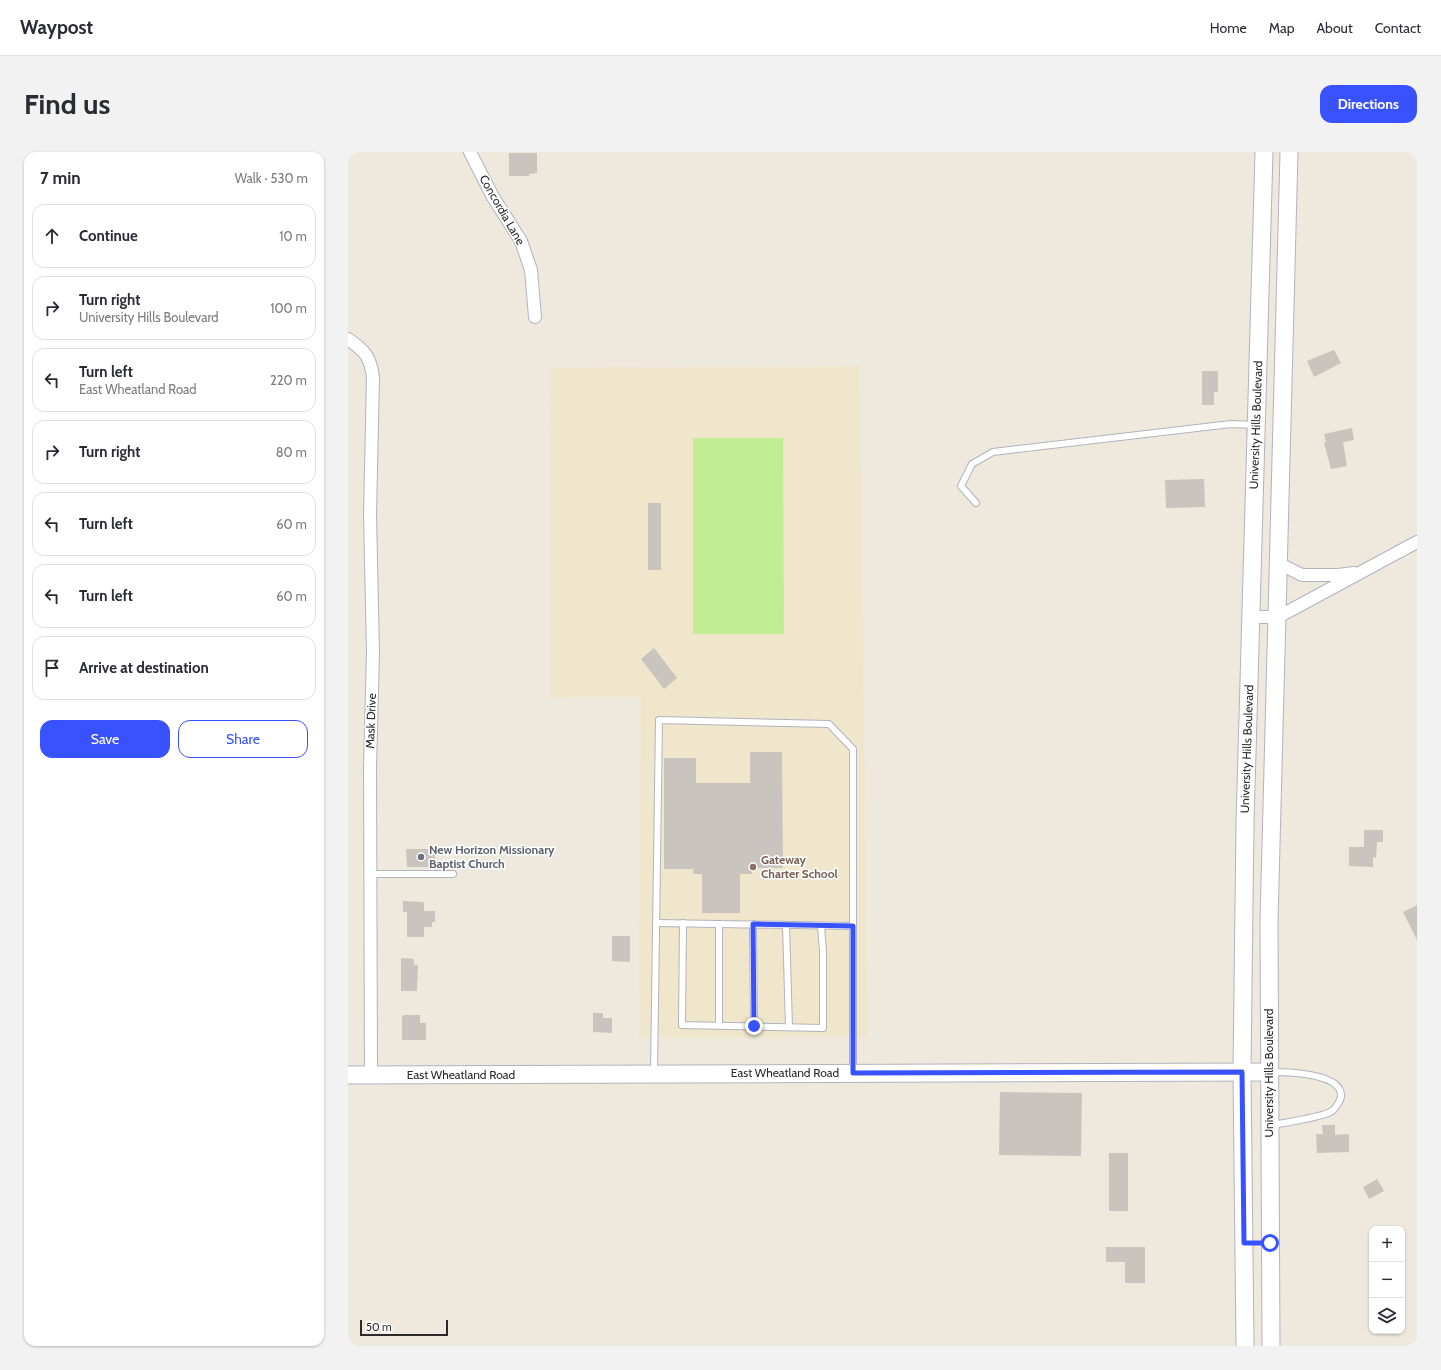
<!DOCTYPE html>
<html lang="en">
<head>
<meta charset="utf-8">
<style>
  :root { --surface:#fff; --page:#f2f2f3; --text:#2b2b33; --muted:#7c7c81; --line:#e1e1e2; --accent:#3952ff }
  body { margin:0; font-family:Cabin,sans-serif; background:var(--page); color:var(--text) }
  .controls { position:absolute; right:12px; bottom:12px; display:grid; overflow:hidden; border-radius:8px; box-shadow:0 1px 3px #0004 }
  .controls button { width:36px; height:36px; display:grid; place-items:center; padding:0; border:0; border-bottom:1px solid var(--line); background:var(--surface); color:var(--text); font:20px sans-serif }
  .scale { position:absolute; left:12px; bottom:10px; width:88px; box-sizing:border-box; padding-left:4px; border:2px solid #2b2b2b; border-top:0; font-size:11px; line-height:14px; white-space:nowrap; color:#2b2b2b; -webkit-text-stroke:3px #fff; paint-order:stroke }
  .stop { position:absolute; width:12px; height:12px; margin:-9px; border:3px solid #3952ff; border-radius:50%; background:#fff }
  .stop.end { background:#3952ff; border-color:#fff; box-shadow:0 1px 4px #0008 }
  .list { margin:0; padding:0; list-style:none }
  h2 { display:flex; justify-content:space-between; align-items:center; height:52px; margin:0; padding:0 16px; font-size:17px }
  h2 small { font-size:13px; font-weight:400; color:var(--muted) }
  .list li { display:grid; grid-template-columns:26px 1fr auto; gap:12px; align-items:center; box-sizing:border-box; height:64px; margin:0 8px 8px; padding:0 8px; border:1px solid var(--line); border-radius:12px }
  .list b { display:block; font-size:15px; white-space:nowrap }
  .list p { margin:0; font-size:13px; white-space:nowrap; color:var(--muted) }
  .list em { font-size:13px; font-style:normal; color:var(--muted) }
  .actions { display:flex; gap:8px; padding:12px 16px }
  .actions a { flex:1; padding:9px 0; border:1px solid var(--accent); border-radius:12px; text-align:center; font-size:14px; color:var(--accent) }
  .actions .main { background:var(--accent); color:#fff }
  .icon { flex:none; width:22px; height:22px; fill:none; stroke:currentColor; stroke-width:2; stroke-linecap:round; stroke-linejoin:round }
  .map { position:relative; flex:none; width:1069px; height:1194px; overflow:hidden; border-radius:12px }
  header { display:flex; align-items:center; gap:24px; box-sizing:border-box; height:56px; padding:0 20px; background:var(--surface); border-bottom:1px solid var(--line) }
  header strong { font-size:19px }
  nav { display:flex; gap:22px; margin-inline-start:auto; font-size:14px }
  .intro { display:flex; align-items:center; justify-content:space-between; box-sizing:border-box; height:96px; padding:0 24px }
  h1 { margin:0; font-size:28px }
  .button { padding:10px 18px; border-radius:12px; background:var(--accent); color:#fff; font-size:14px; font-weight:700 }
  main { display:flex; gap:24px; padding:0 24px }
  aside { flex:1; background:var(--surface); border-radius:12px; box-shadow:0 1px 3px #0004 }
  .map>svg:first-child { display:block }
</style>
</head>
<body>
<header>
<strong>Waypost</strong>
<nav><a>Home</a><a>Map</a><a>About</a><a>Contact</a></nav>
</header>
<div class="intro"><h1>Find us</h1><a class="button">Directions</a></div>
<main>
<aside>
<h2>7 min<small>Walk · 530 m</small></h2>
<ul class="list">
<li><svg class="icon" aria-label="ahead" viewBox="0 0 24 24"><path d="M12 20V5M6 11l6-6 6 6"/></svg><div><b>Continue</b></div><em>10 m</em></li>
<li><svg class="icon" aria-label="right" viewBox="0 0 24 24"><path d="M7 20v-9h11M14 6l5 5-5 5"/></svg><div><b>Turn right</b><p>University Hills Boulevard</p></div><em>100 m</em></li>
<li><svg class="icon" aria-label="left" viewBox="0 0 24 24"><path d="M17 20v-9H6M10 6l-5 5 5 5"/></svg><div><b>Turn left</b><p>East Wheatland Road</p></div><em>220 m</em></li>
<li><svg class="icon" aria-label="right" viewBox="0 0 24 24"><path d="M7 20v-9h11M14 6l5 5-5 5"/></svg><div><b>Turn right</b></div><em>80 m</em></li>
<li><svg class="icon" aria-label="left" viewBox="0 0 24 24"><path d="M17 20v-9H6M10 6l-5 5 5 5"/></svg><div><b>Turn left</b></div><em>60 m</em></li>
<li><svg class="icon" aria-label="left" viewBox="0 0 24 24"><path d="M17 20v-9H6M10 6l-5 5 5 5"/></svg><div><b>Turn left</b></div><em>60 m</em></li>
<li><svg class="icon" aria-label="arrive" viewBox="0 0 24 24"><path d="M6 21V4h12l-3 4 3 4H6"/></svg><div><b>Arrive at destination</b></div></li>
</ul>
<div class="actions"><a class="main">Save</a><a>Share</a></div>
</aside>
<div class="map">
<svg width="1069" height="1194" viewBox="0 0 1069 1194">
  <rect width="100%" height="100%" fill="#eee8dd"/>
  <path fill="#f0e6cc" d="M511,214L520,885L291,886L293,545L202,546L201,216Z"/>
  <path fill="#c2ee93" d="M345,286H435L436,482H345Z"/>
  <g fill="#c9c4bd">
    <path d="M161,1H189V21L181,22V24H161Z"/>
    <path d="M986,198L993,211L966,225L959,209Z"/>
    <path d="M854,219H870V240H866V253H854Z"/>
    <path d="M1004,276L1006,288L995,290L999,314L983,317L976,291L978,290L976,282Z"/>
    <path d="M856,327L857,355L818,356L817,328Z"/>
    <rect x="300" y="351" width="13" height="67"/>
    <path d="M306,496L329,526L316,537L293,507Z"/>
    <path d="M402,600H434L435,716H404V722H392V761H354V722H345V717H316V606H348V631H402Z"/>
    <path d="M1016,678H1035V690H1029L1028,706L1025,705V715L1001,714V695H1016Z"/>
    <path d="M58,697H87V715H59Z"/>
    <path d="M55,749L76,750V759H87V770H84V775H76V785H59V760H55Z"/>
    <path d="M1069,753V788L1055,760Z"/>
    <path d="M264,784H282V810L264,809Z"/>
    <path d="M53,806L66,807V813H70L69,839H53Z"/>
    <path d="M245,861H255V866H264V881L245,880Z"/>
    <path d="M56,863H72V871H78V888H54V864Z"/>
    <path d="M652,940L734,941L733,1004L651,1003Z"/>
    <path d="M974,973H987V983L1001,982V1000L969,1001L968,982H975Z"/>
    <rect x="761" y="1001" width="19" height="58"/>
    <path d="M1029,1027L1036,1039L1021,1047L1015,1035Z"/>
    <path d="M758,1095H797V1131H777V1110H758Z"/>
  </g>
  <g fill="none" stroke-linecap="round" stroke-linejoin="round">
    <g stroke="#b1b3c0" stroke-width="8">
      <g id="lane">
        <path d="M628,351L613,334L624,312L645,300L883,272L907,273"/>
        <path d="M22,722H105"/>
        <path d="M308,771L505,774"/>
        <path d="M335,771L334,873L475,876V800L473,774"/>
        <path d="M371,772V873"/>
        <path d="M405,772L406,874"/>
        <path d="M438,773L441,875"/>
        <path d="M923,920C939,920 994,921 993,944C993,948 987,957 984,959C976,965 935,971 924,973"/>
        <path d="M306,921L311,568L481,572L505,597V921"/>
      </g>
    </g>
    <g stroke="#b1b3c0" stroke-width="14">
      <g id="street">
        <path d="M122,0L145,45L173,89L183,118L187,165"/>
        <path d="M0,187C17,199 22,204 25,225L22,363L25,500L22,616L23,923"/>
        <path d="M930,411L954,423H990L1006,421"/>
        <path d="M903,465H930L1069,390"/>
      </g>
    </g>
    <g stroke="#b1b3c0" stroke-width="19">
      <g id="secondary">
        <path d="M0,923L921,920"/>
        <path d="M897,1194L894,920L897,671L916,0"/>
        <path d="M923,1194L921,770L941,0"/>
      </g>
    </g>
    <use href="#lane" stroke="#fff" stroke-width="6"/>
    <use href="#street" stroke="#fff" stroke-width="12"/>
    <use href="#secondary" stroke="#fff" stroke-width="17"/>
  </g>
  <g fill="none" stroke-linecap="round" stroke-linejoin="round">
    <path stroke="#3952ff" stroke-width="5" d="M406,874L405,772L505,774V921L894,920L896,1091H922"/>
  </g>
  <circle fill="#6b7280" stroke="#fff" stroke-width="1.5" cx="73" cy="705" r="4"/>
  <circle fill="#8d6e63" stroke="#fff" stroke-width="1.5" cx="405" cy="715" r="4"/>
  <g text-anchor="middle" stroke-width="3" stroke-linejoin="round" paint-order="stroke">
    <g font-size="12" fill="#2b2b2b" stroke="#fff">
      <text transform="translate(154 58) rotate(60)" y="4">Concordia Lane</text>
      <text transform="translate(908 273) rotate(-88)" y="4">University Hills Boulevard</text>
      <text transform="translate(23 569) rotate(-88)" y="4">Mask Drive</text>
      <text transform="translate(899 597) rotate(-88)" y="4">University Hills Boulevard</text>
      <text x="437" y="925">East Wheatland Road</text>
      <text transform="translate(921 921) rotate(-90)" y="4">University Hills Boulevard</text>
      <text x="113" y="927">East Wheatland Road</text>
    </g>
    <g font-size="12" font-weight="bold" fill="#5b616d" stroke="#fff" text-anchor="start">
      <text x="81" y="702">New Horizon Missionary<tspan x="81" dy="14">Baptist Church</tspan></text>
    </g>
    <g font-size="12" font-weight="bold" fill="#785e54" stroke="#fff" text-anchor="start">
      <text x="413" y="712">Gateway<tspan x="413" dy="14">Charter School</tspan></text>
    </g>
  </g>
</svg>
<div class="controls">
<button>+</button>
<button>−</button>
<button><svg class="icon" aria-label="layers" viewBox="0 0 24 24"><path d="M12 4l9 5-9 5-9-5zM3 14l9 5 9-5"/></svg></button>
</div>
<div class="scale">50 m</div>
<div class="stop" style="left:922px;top:1091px"></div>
<div class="stop end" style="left:406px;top:874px"></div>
</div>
</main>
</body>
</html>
